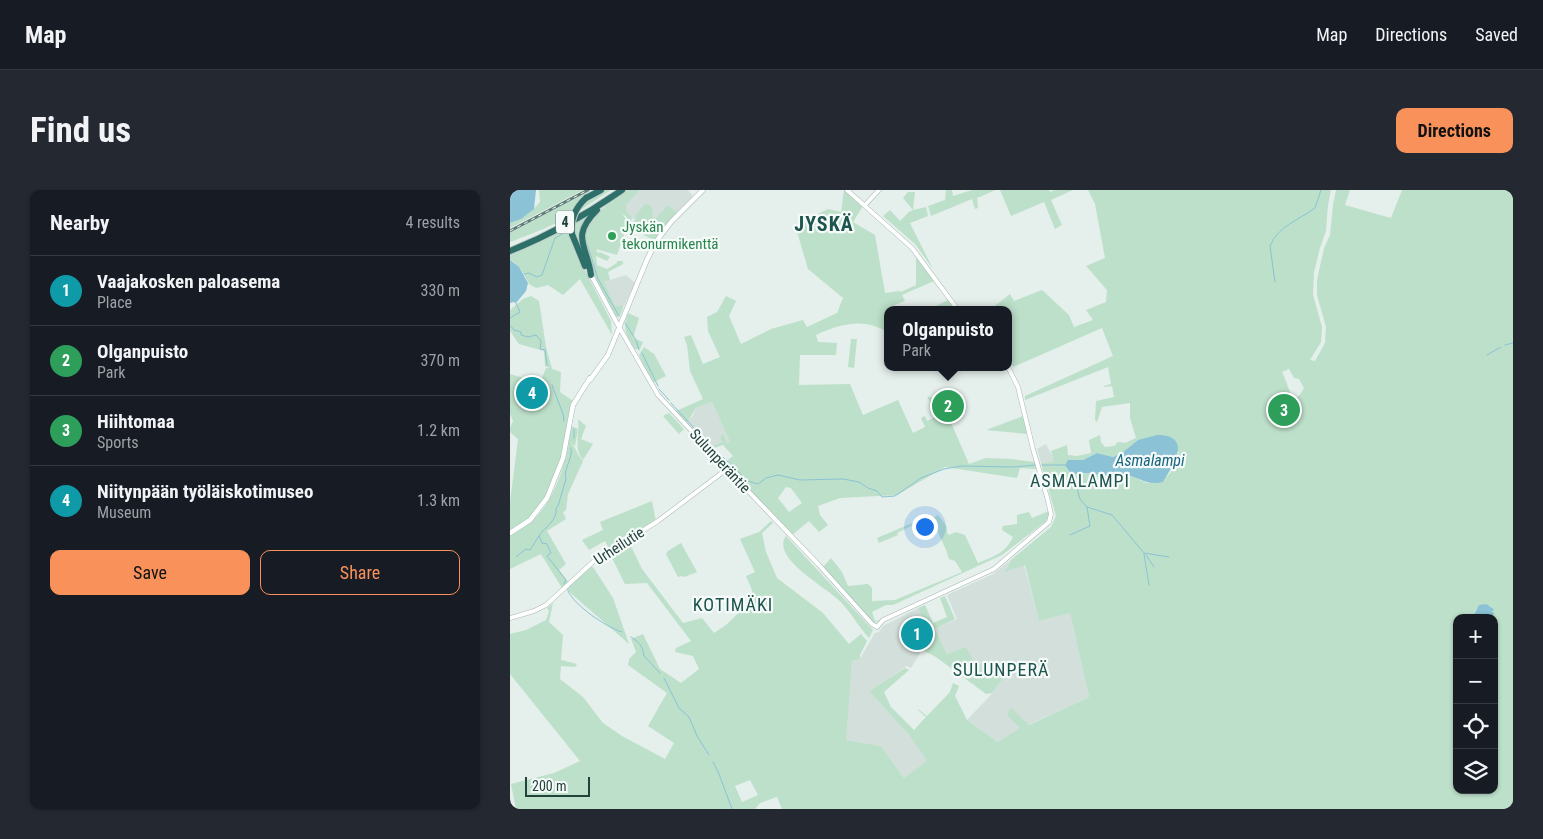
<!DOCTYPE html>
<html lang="en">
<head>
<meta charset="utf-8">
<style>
  :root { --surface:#171b24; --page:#242831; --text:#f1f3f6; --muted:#9ea1a6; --line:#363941; --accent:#f8915a }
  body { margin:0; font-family:"Roboto Condensed",sans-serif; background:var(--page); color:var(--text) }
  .controls { position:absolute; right:15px; bottom:15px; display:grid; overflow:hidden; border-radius:10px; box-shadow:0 1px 4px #0004 }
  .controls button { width:45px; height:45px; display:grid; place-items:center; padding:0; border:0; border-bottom:1px solid var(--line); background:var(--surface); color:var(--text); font:25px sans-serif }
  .scale { position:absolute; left:15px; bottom:12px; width:65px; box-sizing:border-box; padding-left:5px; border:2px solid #23423d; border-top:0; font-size:14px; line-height:18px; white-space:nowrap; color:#23423d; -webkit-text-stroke:4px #f6fbf9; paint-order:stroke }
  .you { position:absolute; left:414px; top:336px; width:18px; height:18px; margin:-12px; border:4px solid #fff; border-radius:50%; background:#1a73e8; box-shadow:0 0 0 8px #1a73e833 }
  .badge { display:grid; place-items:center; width:32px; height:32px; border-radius:50%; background:var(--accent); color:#fff; font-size:16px; font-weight:700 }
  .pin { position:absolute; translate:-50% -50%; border:2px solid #fff; box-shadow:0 1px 5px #0006 }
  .popup { position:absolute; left:374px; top:116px; width:128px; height:65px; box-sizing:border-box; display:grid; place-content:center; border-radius:10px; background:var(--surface); filter:drop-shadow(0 1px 4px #0005); font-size:16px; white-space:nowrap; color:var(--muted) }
  .popup b { font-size:19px; color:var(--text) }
  .popup::after { content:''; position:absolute; left:50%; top:100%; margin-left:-10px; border:10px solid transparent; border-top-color:var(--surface) }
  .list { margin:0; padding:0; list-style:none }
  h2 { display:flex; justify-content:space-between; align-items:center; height:65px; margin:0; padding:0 20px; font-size:21px }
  h2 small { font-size:16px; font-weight:400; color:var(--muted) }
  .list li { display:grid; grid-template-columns:32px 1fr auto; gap:15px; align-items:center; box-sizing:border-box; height:70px; padding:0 20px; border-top:1px solid var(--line) }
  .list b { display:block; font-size:19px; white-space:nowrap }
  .list p { margin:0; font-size:16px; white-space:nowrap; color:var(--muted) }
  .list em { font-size:16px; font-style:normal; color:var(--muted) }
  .actions { display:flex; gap:10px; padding:15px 20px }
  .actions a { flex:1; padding:11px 0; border:1px solid var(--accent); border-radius:10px; text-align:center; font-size:18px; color:var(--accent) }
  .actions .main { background:var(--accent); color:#111 }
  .icon { flex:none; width:28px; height:28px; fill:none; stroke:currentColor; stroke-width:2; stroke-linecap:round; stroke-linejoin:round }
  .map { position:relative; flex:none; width:1003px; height:619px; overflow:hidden; border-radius:10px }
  header { display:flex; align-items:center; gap:30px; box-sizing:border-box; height:70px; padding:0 25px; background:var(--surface); border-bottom:1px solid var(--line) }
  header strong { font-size:24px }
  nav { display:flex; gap:28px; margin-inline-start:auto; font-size:18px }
  .intro { display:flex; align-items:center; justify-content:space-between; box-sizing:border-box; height:120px; padding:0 30px }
  h1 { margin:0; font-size:35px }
  .button { padding:12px 22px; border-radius:10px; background:var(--accent); color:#111; font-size:18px; font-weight:700 }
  main { display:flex; gap:30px; padding:0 30px }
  aside { flex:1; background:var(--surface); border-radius:10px; box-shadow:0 1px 4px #0004 }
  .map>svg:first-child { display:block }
</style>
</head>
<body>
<header>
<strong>Map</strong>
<nav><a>Map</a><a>Directions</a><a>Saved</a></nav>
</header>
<div class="intro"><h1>Find us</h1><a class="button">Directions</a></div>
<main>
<aside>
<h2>Nearby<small>4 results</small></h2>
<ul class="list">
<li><span class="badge" style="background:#0f9aa8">1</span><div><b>Vaajakosken paloasema</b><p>Place</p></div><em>330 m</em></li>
<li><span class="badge" style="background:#2e9e5b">2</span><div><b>Olganpuisto</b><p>Park</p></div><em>370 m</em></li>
<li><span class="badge" style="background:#2e9e5b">3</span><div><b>Hiihtomaa</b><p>Sports</p></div><em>1.2 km</em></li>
<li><span class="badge" style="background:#0f9aa8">4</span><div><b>Niitynpään työläiskotimuseo</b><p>Museum</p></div><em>1.3 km</em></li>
</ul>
<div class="actions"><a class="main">Save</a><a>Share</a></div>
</aside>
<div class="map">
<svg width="1003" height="619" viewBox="0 0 1003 619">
  <rect width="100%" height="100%" fill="#e5efeb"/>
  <g fill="#d3dfdb">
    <path d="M130,0H178L183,6L167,22L165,21L157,28L139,37L122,28L116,19V15L119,10Z"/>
    <path d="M116,85L125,93L113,118L112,115L105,116L94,92Z"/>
    <path d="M202,212L220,252L201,259L176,232L183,226L186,218Z"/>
    <path d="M536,254L545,272L531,273L527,259Z"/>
    <path d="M502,369L495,379L514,375L529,431L560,423L579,507L511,538L488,552L457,530L479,507L493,489L463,470L437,464L425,439L447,429L437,405L483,384Z"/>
    <path d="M408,418L420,446L401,478L397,476L359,501L399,545L418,571L394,588L371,556L335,550L342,471L350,469L365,443L369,442L373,436Z"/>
  </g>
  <g fill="#bde0ca" fill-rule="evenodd">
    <path d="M29,0H73L0,38V33C12,28 22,22 30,12Z"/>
    <path d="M94,0H101L69,21L68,19L79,9Z"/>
    <path d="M117,0H130L116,15V19L122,28L120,34L116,26L110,23L113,25L118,33L107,65L86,59L88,63L90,62L100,67L97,71L86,66L87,75L97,79L107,73V71H113V74L98,82L100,90L94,92L105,116L112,115L113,118L110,126L107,127C98,119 92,102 87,91C64,37 73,32 117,0Z"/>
    <path d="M334,0L353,16L343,32L365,45L375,103L390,101L391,102L406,95V67L424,91L392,105L395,111L380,117L381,120H378V143C355,127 330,134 306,145L308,152L327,153L326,165H290L289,195L340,194L353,225L388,210L403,243L415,237L411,228L415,226L417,231L427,226L417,206L431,211L434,201L449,205L456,221L439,228L459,274L476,268L501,269L525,272L527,279L510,278L507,288L435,277L387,305L330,308L308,316L310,325L318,335L309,342L299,331L282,345L214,273L223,266L213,255L201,259L196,254L198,252L204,256L212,252L210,247L213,244L217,253L220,252L202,212L186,218L178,231L176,232L166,221L193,209L180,181L177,155L174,147L181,145L193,174L210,167L198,141L197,127L207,122L216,106L226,111L219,126L231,154L261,139L293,130L297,137L327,123L333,108L298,79L285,35L318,19L331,22ZM276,297L281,298L292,313L279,322L268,308Z"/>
    <path d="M436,0H442L443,6L462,0H486L467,8L468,18L465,19L462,9L421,26L418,16L435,10Z"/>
    <path d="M490,0H539L540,2L545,0H563L541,10L552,35L545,39L534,12L501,26Z"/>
    <path d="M578,0H821L818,15L816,41L810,58L804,82L803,105L812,137L811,152L800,170L805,171L815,153L816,137L807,105V90L814,58L820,45L823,15L826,0H840L835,15L881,28L892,0H1003V619H272L267,607L250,613L245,619H6L1,594L44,583L70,571L0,484V444L16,440L36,430L39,421L37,418L43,413L39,432L53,445L51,470L67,474L65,477L51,476L50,489L73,507L93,533L112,546L155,569L164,553L138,536L157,503L118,475L119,469L126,462L121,449L133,444L150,479L171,493L189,479L183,466L165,462L166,458L181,451L137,393L115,394L100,364L119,352L132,379L173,433L192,428L204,443L216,435L242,410V400L236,386L245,382L230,349L249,342L261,331L263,333L252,343L256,362L267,388L313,423L339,454L351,444L357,451L350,465V469L342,471L336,550L371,556L394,588L417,571L399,545L359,501L395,478L399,480L374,502L381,517L404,540L416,527L408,520V519L417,526L440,502L443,493L449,496L445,506L457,530L488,552L510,538L497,525L501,518L519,535L579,507L560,423L529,431L515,375L494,382L502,369L541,337L546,326L531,273L544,272L541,261L557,255L558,265L567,266L581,263L579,250L590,245L591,252L595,257L604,256L608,252L615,253L626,248L620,228V213L592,217L587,232L585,230L586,211L604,207L602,196L594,197V196L601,194L598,177L515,210V206L603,166L592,138L503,177L498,170V120H480L500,104L504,111L532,100L559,125L564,137L583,130L576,120L596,112L597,100L576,76L595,68L585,14ZM779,179L784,188L789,189L794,198L789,206L784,208C778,201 777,191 772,182ZM628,250L669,262L663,274L661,282L653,291L636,293L627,288L615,285L603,286L590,284L570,283L558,270H573L587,263L603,267L613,262ZM980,416L984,419L981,421L984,428V600H947V428H962L966,419ZM240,590L248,605L232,612L225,596Z"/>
    <path d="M79,1C71,7 68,15 61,23C52,33 14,47 0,52V43Z"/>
    <path d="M398,2H405L403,20L416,17L418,26L400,33L423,79L405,54L373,26L380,20L390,31L399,22L403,20L393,8Z"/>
    <path d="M135,14H138L142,18L143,30L137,36L138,37L158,15L162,18L163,21L165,20L167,22L157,33L145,51L121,38L124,30H126V25Z"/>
    <path d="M82,22L76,31L73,63L61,47V49L65,61L101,131L102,145L70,89L53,105L38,95L26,98L19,94C15,85 9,75 0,70V63L53,40Z"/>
    <path d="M21,106L29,111L36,157L42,179L51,182L50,202L63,211L51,268L36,308L19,329L0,342V312L8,249L0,242V238L3,231L0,224V184L30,193L36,178H40L35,176L34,161L9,154L0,141V120L13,109Z"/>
    <path d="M438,110L445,120H418Z"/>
    <path d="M118,123L129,128L123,148L133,152L130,159H125C116,143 112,142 118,123Z"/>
    <path d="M341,149H347L344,178L338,177Z"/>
    <path d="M134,157L144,164L156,186L142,193L129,165Z"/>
    <path d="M159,223L174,239L169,244L153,226Z"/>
    <path d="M513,226L517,244L476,240Z"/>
    <path d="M68,229L76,236L71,249L83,254L73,270C63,258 70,243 68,229Z"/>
    <path d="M61,236L68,239L65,256L61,253C66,258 67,265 73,271L58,304L56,320L53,322L56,329L37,341L56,374L49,380L59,393L52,398L31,364L0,379V346C10,340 20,334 28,325C48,303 58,265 61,236Z"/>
    <path d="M142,311L146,332L100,360L95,351L79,360L72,350L93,340L90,332Z"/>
    <path d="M539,321V326L536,331L492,365L383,415H376L362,422L365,431L370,430L364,433L313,377L321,368L332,382L338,396L358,394L362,398V411L385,410L452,382L445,371L439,369L436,360L427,340L407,333L387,343L388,345L369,353L367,348L419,326L422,328L428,325L437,337V343L439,345L446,342L455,345L468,373C484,366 495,364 503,347L492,340L493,336L507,334V325L519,322L522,328Z"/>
    <path d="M276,346L363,440L359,448C349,437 341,423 331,412C318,398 260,368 276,346Z"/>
    <path d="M171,353L187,382L174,387L172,386L168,387L156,364L158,361Z"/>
    <path d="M81,377H83L103,408L119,454L56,399Z"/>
    <path d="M435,406L445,429L425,439L437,464L456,457L463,470L493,489L482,503L476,504L426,467L412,460L420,446L408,418L415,415L423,433L437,427L430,408Z"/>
  </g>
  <g fill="#8bc2d5">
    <path d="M0,0H26L24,19L11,29L0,33Z"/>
    <path d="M0,70L9,77L18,93L16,101L6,113L4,112L0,113Z"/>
    <path d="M647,245C683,245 664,275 653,292C635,296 631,287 615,285C611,285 607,286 604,286C591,286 578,281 564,284L560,282L555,275L558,270H573L587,263L603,267L613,262L628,250Z"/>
    <path d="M976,414L984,419L983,421H981L984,423L983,428H962L969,415Z"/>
  </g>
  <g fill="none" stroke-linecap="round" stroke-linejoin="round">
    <g stroke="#8bc2d5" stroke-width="1">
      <path d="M75,47L88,89L109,126"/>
      <path d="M14,84L19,83L27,87L32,85L45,48L58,41"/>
      <path d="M765,92L760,56C768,36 789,30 805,18L811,0"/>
      <path d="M0,128L10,122L6,113"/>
      <path d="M115,133L126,150L129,160"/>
      <path d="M1,136L4,140L11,142V145L18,147L26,145L31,151L30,159L35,160L37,175"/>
      <path d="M995,155L1003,153"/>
      <path d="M132,163L148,196"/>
      <path d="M977,165L991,157"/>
      <path d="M42,195L53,224L54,231"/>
      <path d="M149,199L159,210"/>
      <path d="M161,213L210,266L214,268L238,291L248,294L256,288L268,285L290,290L333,289L349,292L358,298L367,301L372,307L385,306L411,288L434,279L451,276L504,277L525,275"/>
      <path d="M64,239V248"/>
      <path d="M532,275H555"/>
      <path d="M564,284L566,295L570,309L577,317L602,325L634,363L659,367"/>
      <path d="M560,345L580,336L577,317"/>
      <path d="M634,364L639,395"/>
      <path d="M636,365L644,377"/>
      <path d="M6,367L16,359L20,360L29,346"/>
      <path d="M54,394L56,390L37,366L41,363L37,354L32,353L29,346C34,337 48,331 46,318L48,316L56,289C53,279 63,269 61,258"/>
      <path d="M58,401C65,416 96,437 112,442"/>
      <path d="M121,447C129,452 133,456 134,466L150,483"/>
      <path d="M154,488L169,518L179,527L187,546L199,565"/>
      <path d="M203,572L209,584L222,619"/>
    </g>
    <g stroke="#a7b8b3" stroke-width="5">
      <g id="tertiary">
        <path d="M337,0L402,58L448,120"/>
        <path d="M355,15L369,0"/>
        <path d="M81,85L109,137L148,205L217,279L309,375L362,434L367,437L373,430L484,379L539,332L541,324L537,307L523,259L508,197L498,177"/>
        <path d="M0,428L24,421L36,415L84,371L148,331L217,279"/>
      </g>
    </g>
    <g stroke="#a3bbb5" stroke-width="5.5">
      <g id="secondary">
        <path d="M80,190L98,165L136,72L145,53L161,32L193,0"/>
        <path d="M0,343L20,330L37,308L53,268L63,215L80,188"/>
      </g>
    </g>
    <g stroke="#c1cac9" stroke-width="8">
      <g id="motorway">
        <path d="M76,8L91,0"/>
        <path d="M62,44L75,76"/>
        <path d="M0,61C40,45 76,25 112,0"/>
        <path d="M81,85C77,55 60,47 87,20"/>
      </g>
    </g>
    <use href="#tertiary" stroke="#fff" stroke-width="4"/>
    <use href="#secondary" stroke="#fff" stroke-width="4.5"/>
    <use href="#motorway" stroke="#2d7069" stroke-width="6"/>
    <g stroke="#5e7d78" stroke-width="3">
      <path id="rail" d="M0,41L78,0"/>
    </g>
    <use href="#rail" stroke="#f6fbf9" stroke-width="1" stroke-dasharray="4" stroke-linecap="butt"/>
    <g stroke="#c1cac9" stroke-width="8" stroke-linecap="butt">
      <path id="motorway-bridge" d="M62,44C60,29 65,18 76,8"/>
    </g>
    <use href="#motorway-bridge" stroke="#2d7069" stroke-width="6"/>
  </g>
  <circle fill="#2e9e5b" stroke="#f6fbf9" stroke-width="2" cx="102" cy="46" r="5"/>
  <g text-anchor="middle" stroke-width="4.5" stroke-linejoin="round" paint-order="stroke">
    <rect fill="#f6fbf9" stroke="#627a75" stroke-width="1" x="46" y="20.5" width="18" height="23" rx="4"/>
    <g font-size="14" font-weight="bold" fill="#23423d">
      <text x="55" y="37">4</text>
    </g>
    <g font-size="15" fill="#27864d" stroke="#f6fbf9" text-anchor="start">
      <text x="112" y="42">Jyskän<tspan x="112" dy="17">tekonurmikenttä</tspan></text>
    </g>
    <g font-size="15" fill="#23423d" stroke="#f6fbf9">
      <text transform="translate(210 271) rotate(47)" y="5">Sulunperäntie</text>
      <text transform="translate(109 356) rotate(-33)" y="5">Urheilutie</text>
    </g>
    <g font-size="16" font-style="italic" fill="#196582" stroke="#f6fbf9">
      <text x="640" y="276">Asmalampi</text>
    </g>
    <g font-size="18" letter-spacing="1" fill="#1d554e" stroke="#f6fbf9">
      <text x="570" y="297">ASMALAMPI</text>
      <text x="223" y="421">KOTIMÄKI</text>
      <text x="491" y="486">SULUNPERÄ</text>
    </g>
    <g font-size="20" font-weight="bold" letter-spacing="1" fill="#1d554e" stroke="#f6fbf9">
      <text x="314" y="41">JYSKÄ</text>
    </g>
  </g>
</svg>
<div class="controls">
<button>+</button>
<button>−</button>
<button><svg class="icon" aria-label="locate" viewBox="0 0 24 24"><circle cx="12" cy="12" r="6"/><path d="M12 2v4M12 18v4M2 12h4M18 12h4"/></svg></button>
<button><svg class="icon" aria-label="layers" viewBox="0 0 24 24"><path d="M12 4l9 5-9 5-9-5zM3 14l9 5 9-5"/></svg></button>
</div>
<div class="scale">200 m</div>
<div class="you"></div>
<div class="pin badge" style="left:407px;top:444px;background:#0f9aa8">1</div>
<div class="pin badge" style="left:438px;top:216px;background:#2e9e5b">2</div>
<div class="popup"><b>Olganpuisto</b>Park</div>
<div class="pin badge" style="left:774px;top:220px;background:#2e9e5b">3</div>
<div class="pin badge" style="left:22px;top:203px;background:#0f9aa8">4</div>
</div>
</main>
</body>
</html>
